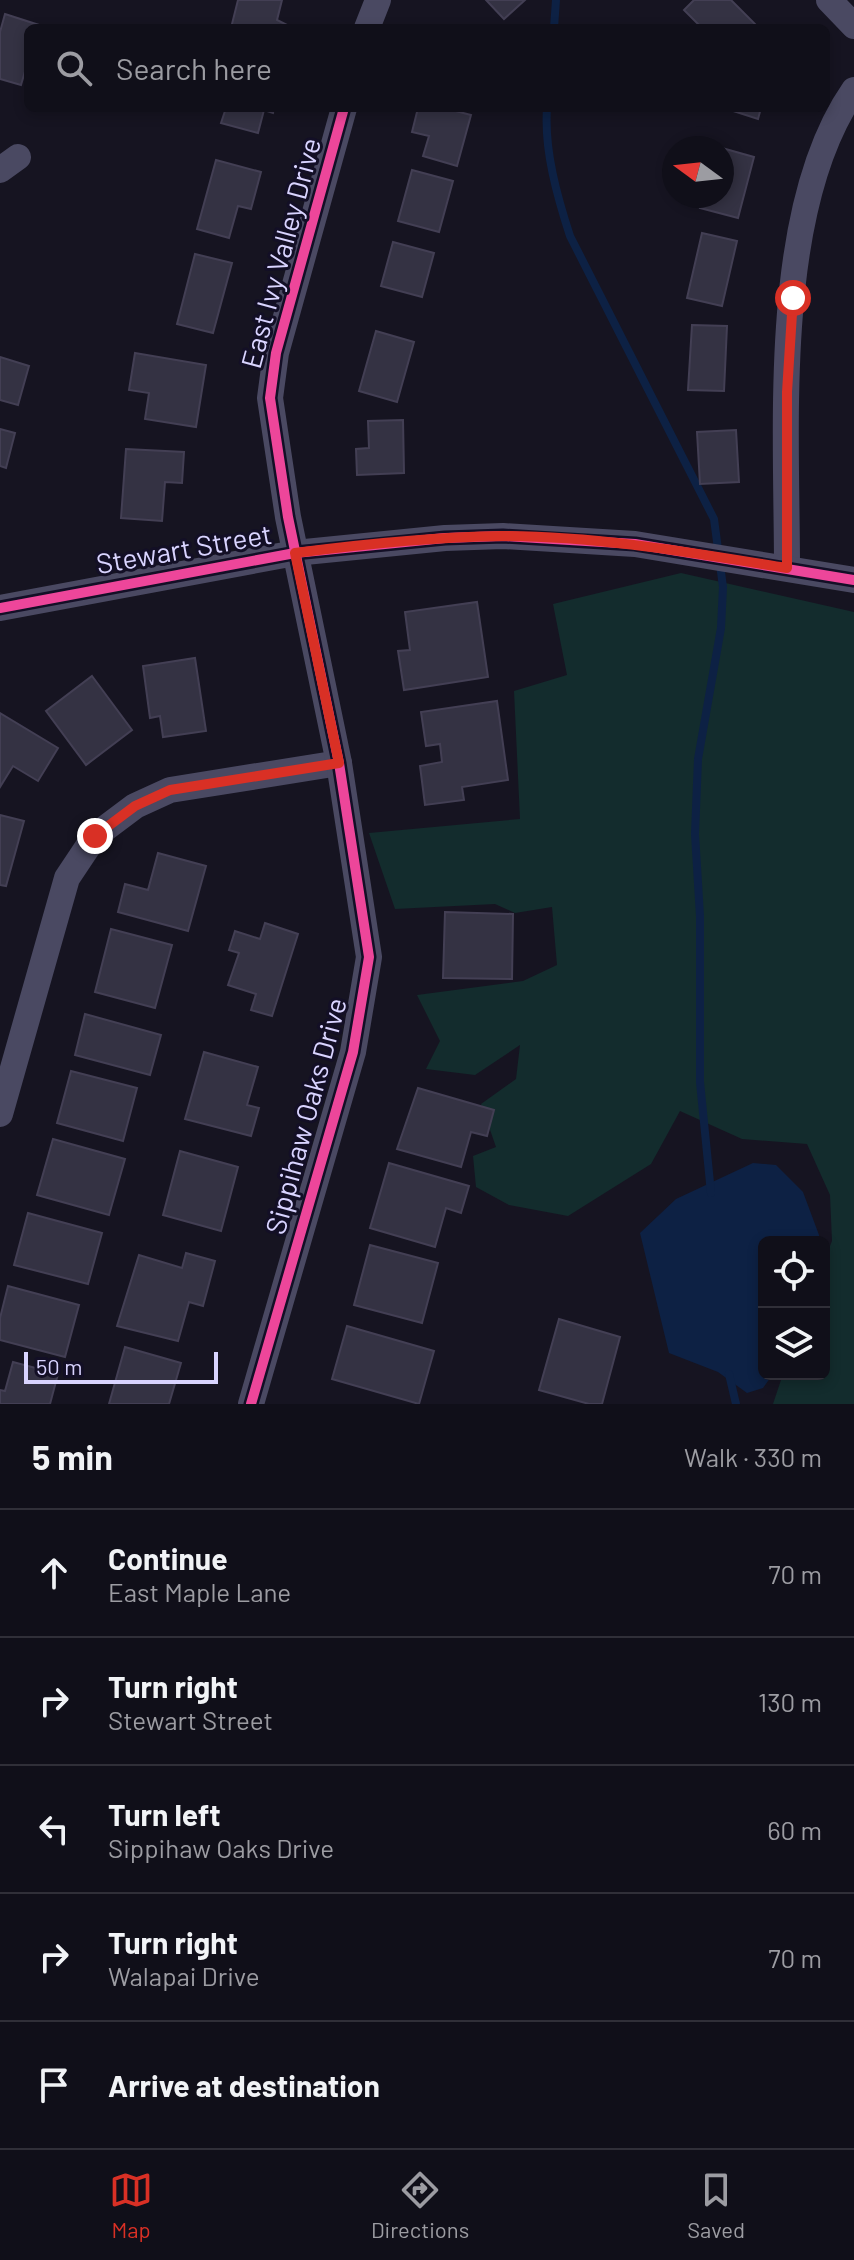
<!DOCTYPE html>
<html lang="en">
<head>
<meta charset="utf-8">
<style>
  :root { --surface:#100f19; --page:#1e1d26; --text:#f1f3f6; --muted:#9c9ca2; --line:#302f38; --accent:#d93025 }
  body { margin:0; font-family:Barlow,sans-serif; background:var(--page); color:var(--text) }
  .controls { position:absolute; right:24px; bottom:24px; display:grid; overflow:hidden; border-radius:12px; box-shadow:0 4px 12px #0003 }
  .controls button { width:72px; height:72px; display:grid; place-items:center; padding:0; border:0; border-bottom:2px solid var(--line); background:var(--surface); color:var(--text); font:40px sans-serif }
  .compass { position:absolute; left:662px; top:136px; width:72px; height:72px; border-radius:50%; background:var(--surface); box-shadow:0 4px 12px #0003; rotate:285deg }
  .scale { position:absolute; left:24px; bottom:20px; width:194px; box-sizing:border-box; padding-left:8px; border:4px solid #d9d4ff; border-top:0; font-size:22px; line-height:28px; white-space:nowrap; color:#d9d4ff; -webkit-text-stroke:6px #130f26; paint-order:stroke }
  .stop { position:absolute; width:24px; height:24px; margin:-18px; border:6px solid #d93025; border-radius:50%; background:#fff }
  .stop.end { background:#d93025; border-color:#fff; box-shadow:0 2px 8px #0008 }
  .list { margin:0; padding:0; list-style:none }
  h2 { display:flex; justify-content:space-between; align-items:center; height:104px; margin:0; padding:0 32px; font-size:34px }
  h2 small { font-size:26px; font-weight:400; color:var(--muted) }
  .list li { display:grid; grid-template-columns:52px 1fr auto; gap:24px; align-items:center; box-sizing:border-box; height:128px; padding:0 32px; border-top:2px solid var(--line) }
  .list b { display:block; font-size:30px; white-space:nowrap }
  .list p { margin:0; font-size:26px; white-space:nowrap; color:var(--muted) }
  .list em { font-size:26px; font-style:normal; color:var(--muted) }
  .icon { flex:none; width:44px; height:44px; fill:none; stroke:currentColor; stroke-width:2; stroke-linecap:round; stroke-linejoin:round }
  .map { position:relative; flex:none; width:854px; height:1404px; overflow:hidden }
  .search { position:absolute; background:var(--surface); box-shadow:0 4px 12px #0003; left:24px; right:24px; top:24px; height:88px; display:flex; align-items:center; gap:20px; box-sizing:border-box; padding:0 28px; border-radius:12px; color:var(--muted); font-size:30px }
  .sheet { height:744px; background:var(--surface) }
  nav { display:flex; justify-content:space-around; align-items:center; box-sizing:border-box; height:112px; border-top:2px solid var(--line); background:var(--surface); font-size:22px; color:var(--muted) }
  nav a { display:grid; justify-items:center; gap:4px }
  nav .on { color:var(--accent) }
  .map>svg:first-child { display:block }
</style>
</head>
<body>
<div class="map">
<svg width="854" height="1404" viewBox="0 0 854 1404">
  <rect width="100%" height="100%" fill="#161421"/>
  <path fill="#132c2d" d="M681,573L854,612V1404H773L783,1374H824V1261L832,1241L830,1195L807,1144L742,1139L680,1111L651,1164L568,1216L509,1205L476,1187L473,1156L496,1147L481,1104L516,1079L520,1045L475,1075L426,1069L440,1041L417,995L523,981L557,965L552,907L515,913L495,904L395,909L369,833L520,819L514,691L567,675L553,604Z"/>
  <path fill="#0d2144" d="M753,1163L776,1165L803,1192L819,1235V1242H764V1374H773L763,1388L747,1393L718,1372L669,1353L640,1233L676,1199Z"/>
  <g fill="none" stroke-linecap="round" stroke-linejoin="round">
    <g stroke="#0d2144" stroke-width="8">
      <path d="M554,28L556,0"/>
      <path d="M547,108C544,150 557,196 570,236L714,519L723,587L721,628L698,759L695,834L700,916V1082L711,1193"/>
      <path d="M729,1374L736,1404"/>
    </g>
  </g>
  <g fill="#343243" stroke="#433f54" stroke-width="2">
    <path d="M238,0H282L277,20L293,28H231Z"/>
    <path d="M486,0H525L504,19Z"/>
    <path d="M694,0H731L757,26L702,28L684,10Z"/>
    <path d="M5,14L39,25L38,28H28V61L21,85L0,79V32Z"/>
    <path d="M226,108H274L273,113L264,110L258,133L221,123Z"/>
    <path d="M418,108H444L471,115L457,166L423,156L429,136L412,132Z"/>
    <path d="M724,108H761L758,119Z"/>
    <path d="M722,148L754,157L738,218L700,208L703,196H722Z"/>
    <path d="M216,160L261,172L251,209L238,206L229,238L197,229Z"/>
    <path d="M412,170L453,181L439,232L398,221Z"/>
    <path d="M702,233L737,241L722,306L687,298Z"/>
    <path d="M393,242L434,253L422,297L381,286Z"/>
    <path d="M195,254L232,263L213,333L177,324Z"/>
    <path d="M692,325L727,326L724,391L688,390Z"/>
    <path d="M376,331L414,342L397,402L359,391Z"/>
    <path d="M135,353L206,365L196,427L145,419L149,393L129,390Z"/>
    <path d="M0,357L29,366L18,405L0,400Z"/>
    <path d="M403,420L404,473L357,475L356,449L369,448L368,421Z"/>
    <path d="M0,429L15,433L6,468L0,466Z"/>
    <path d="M736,430L739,482L700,484L697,432Z"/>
    <path d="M126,449L184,452L182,483L165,482L162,521L121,518Z"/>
    <path d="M477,602L488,677L404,690L398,651L410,650L405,612Z"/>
    <path d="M195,658L206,731L163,737L160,716L150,718L143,666Z"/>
    <path d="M92,676L132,730L86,765L46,711Z"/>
    <path d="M497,701L508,780L462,787L464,800L425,805L420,766L442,762L440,744L426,746L421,712Z"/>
    <path d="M0,713L58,748L38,781L13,766L0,787Z"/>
    <path d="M0,815L24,821L6,886L0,885Z"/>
    <path d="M158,853L206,866L188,931L118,912L125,884L148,890Z"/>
    <path d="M445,912L513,914L512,979L443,978Z"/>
    <path d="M265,923L298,934L272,1016L251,1010L256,994L228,985L239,953L229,950L235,931L260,939Z"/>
    <path d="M111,929L172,945L155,1008L95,992Z"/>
    <path d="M85,1014L161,1035L150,1075L75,1055Z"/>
    <path d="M204,1052L258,1067L247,1105L259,1108L251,1136L185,1119Z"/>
    <path d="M71,1071L137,1088L123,1141L57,1123Z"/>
    <path d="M418,1088L494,1110L487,1136L471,1132L461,1167L397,1149Z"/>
    <path d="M53,1139L125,1159L109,1215L37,1195Z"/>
    <path d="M180,1151L238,1167L221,1231L163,1215Z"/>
    <path d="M389,1163L469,1186L461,1213L446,1208L435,1247L370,1228Z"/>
    <path d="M28,1213L102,1233L88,1284L14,1265Z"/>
    <path d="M370,1245L438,1263L422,1323L354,1305Z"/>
    <path d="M186,1253L215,1261L203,1306L189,1302L178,1341L117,1326L139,1255L182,1268Z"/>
    <path d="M8,1286L79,1305L65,1357L0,1340V1318Z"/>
    <path d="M559,1319L620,1337L602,1404H589L539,1390Z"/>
    <path d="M347,1326L434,1351L419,1404L332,1379Z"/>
    <path d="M125,1347L181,1363L169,1404H109Z"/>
    <path d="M13,1362L58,1374L50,1404H0V1390L5,1391Z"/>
  </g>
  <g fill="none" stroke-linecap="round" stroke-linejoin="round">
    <g stroke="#4a4962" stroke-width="26">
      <path d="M829,0L854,26"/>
      <path d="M367,28L378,0"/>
      <path d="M0,170L18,157"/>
      <path d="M787,568C787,427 771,209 854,90"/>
      <path d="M0,608L295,553L445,538L503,536L635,544L854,580"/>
      <path d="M0,1114L67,878L95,836L135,806L170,790L339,763"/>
      <path d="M251,1404L353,1052L369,957L339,763L288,517L270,398L276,353L344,108"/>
    </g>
    <g stroke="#130f26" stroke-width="15">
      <g id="cycleway">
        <path d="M0,608L295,553L445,538L503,536L635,544L854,580"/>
        <path d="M251,1404L353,1052L369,957L339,763L288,517L270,398L276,353L344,108"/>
      </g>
    </g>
    <use href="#cycleway" stroke="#ed469a" stroke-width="10"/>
  </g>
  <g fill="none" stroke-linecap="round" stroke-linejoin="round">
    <path stroke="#d93025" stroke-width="10" d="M95,836L135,806L170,790L339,763L295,553C364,544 432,537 502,536C598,536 693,553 787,568V392L793,298"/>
  </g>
  <g text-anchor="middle" stroke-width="6" stroke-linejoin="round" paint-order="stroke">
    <g font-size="28" fill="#d9d4ff" stroke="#130f26">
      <text transform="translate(281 253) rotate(-75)" y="10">East Ivy Valley Drive</text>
      <text transform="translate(184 549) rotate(-10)" y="10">Stewart Street</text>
      <text transform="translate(306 1116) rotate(-75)" y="10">Sippihaw Oaks Drive</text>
    </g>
  </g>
</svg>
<div class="controls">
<button><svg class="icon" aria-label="locate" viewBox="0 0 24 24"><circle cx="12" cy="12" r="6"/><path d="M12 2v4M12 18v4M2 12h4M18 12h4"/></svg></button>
<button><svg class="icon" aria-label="layers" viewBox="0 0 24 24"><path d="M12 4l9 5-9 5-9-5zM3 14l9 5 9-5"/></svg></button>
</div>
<svg class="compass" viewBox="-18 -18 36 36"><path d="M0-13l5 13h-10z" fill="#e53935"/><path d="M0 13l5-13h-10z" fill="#9c9ca2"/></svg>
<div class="scale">50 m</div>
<div class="stop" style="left:793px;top:298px"></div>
<div class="stop end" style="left:95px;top:836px"></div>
<div class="search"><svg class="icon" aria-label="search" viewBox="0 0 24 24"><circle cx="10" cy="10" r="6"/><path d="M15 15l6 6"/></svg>Search here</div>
</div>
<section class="sheet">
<h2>5 min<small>Walk · 330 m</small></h2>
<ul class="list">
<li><svg class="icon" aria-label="ahead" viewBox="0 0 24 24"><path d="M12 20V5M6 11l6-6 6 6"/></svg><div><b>Continue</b><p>East Maple Lane</p></div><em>70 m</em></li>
<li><svg class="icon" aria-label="right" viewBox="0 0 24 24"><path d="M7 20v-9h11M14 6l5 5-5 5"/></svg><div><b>Turn right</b><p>Stewart Street</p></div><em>130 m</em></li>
<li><svg class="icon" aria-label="left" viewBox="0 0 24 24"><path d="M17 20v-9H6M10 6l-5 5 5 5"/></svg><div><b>Turn left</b><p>Sippihaw Oaks Drive</p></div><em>60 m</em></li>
<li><svg class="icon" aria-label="right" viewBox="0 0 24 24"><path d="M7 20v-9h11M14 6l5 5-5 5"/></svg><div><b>Turn right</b><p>Walapai Drive</p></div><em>70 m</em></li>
<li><svg class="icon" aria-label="arrive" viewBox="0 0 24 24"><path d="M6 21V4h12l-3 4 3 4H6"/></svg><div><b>Arrive at destination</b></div></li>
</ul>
</section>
<nav>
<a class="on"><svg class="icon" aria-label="map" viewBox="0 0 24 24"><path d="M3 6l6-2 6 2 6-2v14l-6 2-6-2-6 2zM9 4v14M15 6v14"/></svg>Map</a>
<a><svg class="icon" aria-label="directions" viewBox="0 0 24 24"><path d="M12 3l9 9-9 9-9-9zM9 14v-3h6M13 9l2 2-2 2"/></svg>Directions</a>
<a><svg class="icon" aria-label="saved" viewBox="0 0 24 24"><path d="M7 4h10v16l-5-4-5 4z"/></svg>Saved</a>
</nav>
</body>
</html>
